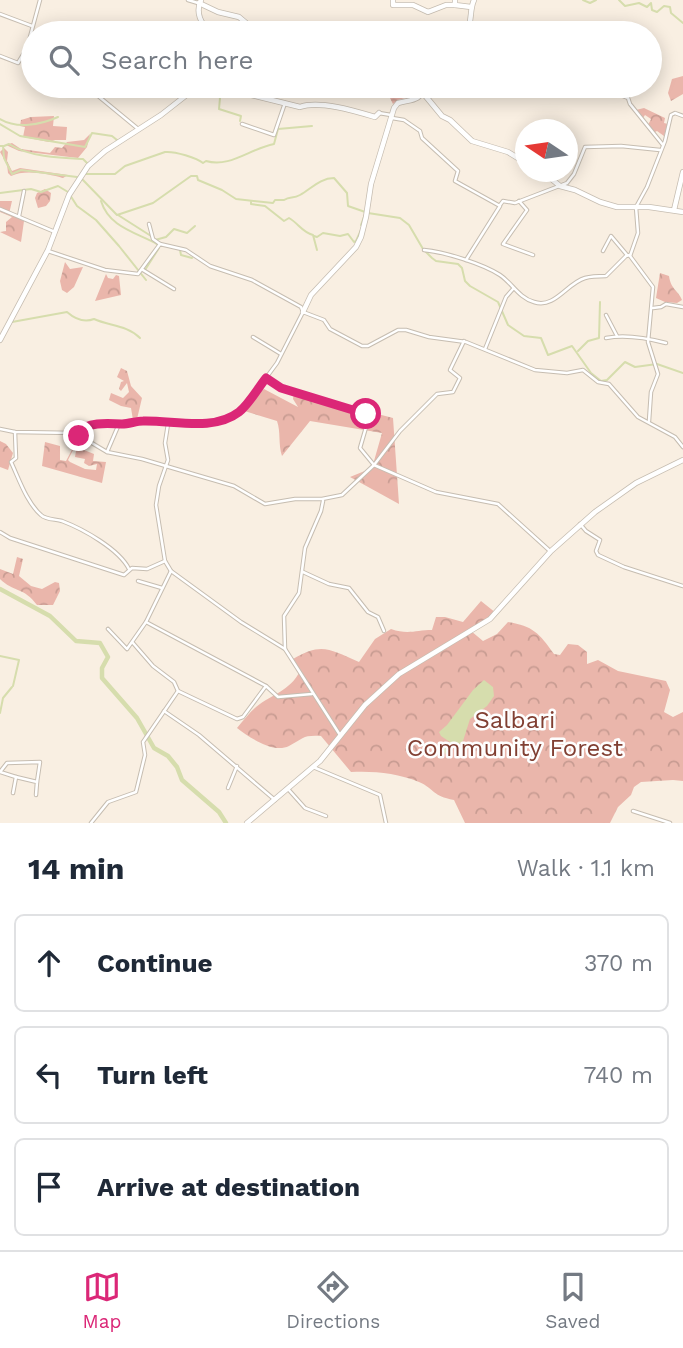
<!DOCTYPE html>
<html lang="en">
<head>
<meta charset="utf-8">
<style>
  :root { --surface:#fff; --page:#f2f2f3; --text:#1f2937; --muted:#747a83; --line:#e0e1e3; --accent:#db2777 }
  body { margin:0; font-family:"Work Sans",sans-serif; background:var(--page); color:var(--text) }
  .compass { position:absolute; left:515px; top:119px; width:63px; height:63px; border-radius:50%; background:var(--surface); box-shadow:0 4px 18px #0003; rotate:283deg }
  .stop { position:absolute; width:21px; height:21px; margin:-16px; border:5px solid #db2777; border-radius:50%; background:#fff }
  .stop.end { background:#db2777; border-color:#fff; box-shadow:0 2px 7px #0008 }
  .list { margin:0; padding:0; list-style:none }
  h2 { display:flex; justify-content:space-between; align-items:center; height:91px; margin:0; padding:0 28px; font-size:30px }
  h2 small { font-size:23px; font-weight:400; color:var(--muted) }
  .list li { display:grid; grid-template-columns:46px 1fr auto; gap:21px; align-items:center; box-sizing:border-box; height:98px; margin:0 14px 14px; padding:0 14px; border:2px solid var(--line); border-radius:10px }
  .list b { display:block; font-size:26px; white-space:nowrap }
  .list em { font-size:23px; font-style:normal; color:var(--muted) }
  .icon { flex:none; width:38px; height:38px; fill:none; stroke:currentColor; stroke-width:2; stroke-linecap:round; stroke-linejoin:round }
  .map { position:relative; flex:none; width:683px; height:823px; overflow:hidden }
  .search { position:absolute; background:var(--surface); box-shadow:0 4px 18px #0003; left:21px; right:21px; top:21px; height:77px; display:flex; align-items:center; gap:18px; box-sizing:border-box; padding:0 24px; border-radius:38px; color:var(--muted); font-size:26px }
  .sheet { height:427px; background:var(--surface) }
  nav { display:flex; justify-content:space-around; align-items:center; box-sizing:border-box; height:98px; border-top:2px solid var(--line); background:var(--surface); font-size:19px; color:var(--muted) }
  nav a { display:grid; justify-items:center; gap:4px }
  nav .on { color:var(--accent) }
  .map>svg:first-child { display:block }
</style>
</head>
<body>
<div class="map">
<svg width="683" height="823" viewBox="0 0 683 823">
  <defs>
    <pattern id="forest-crowns" width="20" height="18" patternUnits="userSpaceOnUse" patternTransform="scale(1.75)"><rect width="20" height="18" fill="#eab6ab"/><path d="M2 6a3 3 0 1 1 6 0M12 15a3 3 0 1 1 6 0" fill="none" stroke="#c89c92"/></pattern>
  </defs>
  <rect width="100%" height="100%" fill="#f9efe2"/>
  <g fill="url(#forest-crowns)" fill-rule="evenodd">
    <path d="M683,76V94L671,101L668,93L672,79Z"/>
    <path d="M356,86H383C392,94 404,90 412,96L398,100L393,104L390,98L383,95L386,94L381,92L383,90L382,88H368L364,92L351,88H359Z"/>
    <path d="M644,108L665,118L664,123L668,124L664,136L657,131L655,132L648,125L651,119L645,115L643,118L636,110Z"/>
    <path d="M54,116L53,126L67,127L66,140H55L49,142L23,137L25,127L20,126L21,120L31,117Z"/>
    <path d="M90,134L87,147L78,158L19,151L6,145L12,143L21,149L50,153L55,147L62,148L67,142L84,140Z"/>
    <path d="M4,148L8,152L7,161L12,171L20,168L68,175L63,178C49,174 25,169 11,176L8,173L7,164L0,152Z"/>
    <path d="M45,189L51,193L50,201L46,206L38,208L35,198L37,193Z"/>
    <path d="M0,201H12L9,214L24,221L21,242L0,232L6,231V222L12,217L0,212Z"/>
    <path d="M65,262L70,269L83,267L74,287L67,293L62,290L60,281Z"/>
    <path d="M660,273L669,276C671,290 679,291 682,300L677,303L665,302L656,298Z"/>
    <path d="M106,274L108,278L113,279L116,275L119,276L121,295L95,301Z"/>
    <path d="M121,368L127,371L131,386L142,398L137,419L133,420L131,408L121,406L109,400L111,393L123,398L129,392L127,383L121,391L119,389L121,382L124,381L117,377Z"/>
    <path d="M264,389L298,407L293,399L294,392L393,418L399,504L350,477L372,468L382,433L310,421L282,456C278,444 281,432 277,421L241,410L246,403Z"/>
    <path d="M0,441L6,444L13,453L8,470L0,467Z"/>
    <path d="M45,442L60,446V460L66,461L74,446L94,454L93,461L106,462L102,483L42,466ZM73,450L76,451L75,457L85,459L84,463L89,466L97,464L96,470L85,469L70,462L68,460Z"/>
    <path d="M17,557L23,559L19,576L31,586L42,589L55,582L59,583L60,591L53,605H37C24,587 13,592 0,579V569L13,574Z"/>
    <path d="M481,601L496,613L471,631L483,641L497,634L508,622C533,626 539,633 554,654L560,655L568,644L578,645L587,652V664L598,660L618,671L666,681L670,690L664,712L673,717L683,712V781L673,780L641,782L634,787L631,795L618,807L610,823H465L454,800C432,796 435,789 419,782C397,773 375,771 351,772L321,736C303,735 304,738 289,746C273,754 249,737 237,728C243,721 249,713 256,707C272,694 290,691 300,671L293,659C322,642 329,649 359,662L375,639L391,629C408,635 416,630 432,630L436,617H445L463,622Z"/>
  </g>
  <path fill="#d6ddad" d="M484,680L493,687L494,696L487,706L470,719L463,741L445,754L443,748L448,746L450,742L441,736L439,732L447,725L473,690Z"/>
  <g fill="none" stroke-linecap="round" stroke-linejoin="round">
    <g stroke="#d6ddad" stroke-width="2">
      <path d="M583,0L590,3L596,0"/>
      <path d="M619,0L625,6L639,3L647,7L651,3L652,10L657,12L664,6L670,7L671,13L683,23"/>
      <path d="M208,86L220,98L219,109L241,116L240,121"/>
      <path d="M0,119C17,129 40,125 58,117"/>
      <path d="M0,124L20,136L85,147L92,133L112,136L117,140L116,142"/>
      <path d="M0,146H3L4,158L12,174L21,170L77,177"/>
      <path d="M4,146L9,144C29,157 60,158 83,159L88,164"/>
      <path d="M83,174H115L125,166L165,152C175,151 197,158 203,163L206,161C230,168 249,149 274,144L278,129L312,126"/>
      <path d="M82,179L117,215L153,203L191,176H197L198,180L222,190L236,199L273,203L275,200H284C290,196 293,199 300,195C311,189 320,178 334,178L347,193L348,206L368,213L400,218L409,225L423,249L432,258L436,261L458,264L462,268L465,281L470,286L498,302L508,325L524,336L541,338L548,355L572,346L591,373L601,381L607,380L625,362L635,367L657,364L683,373"/>
      <path d="M0,193L31,189L41,192L58,186L68,192"/>
      <path d="M70,195L77,206L96,220L119,246L146,280"/>
      <path d="M101,201C109,227 135,232 157,244"/>
      <path d="M251,202V204L265,206L284,221L289,218C298,223 302,232 313,235L317,250"/>
      <path d="M118,215L151,236"/>
      <path d="M361,225L365,214"/>
      <path d="M314,236L317,237L323,233L340,236L348,234L354,242L356,241L361,230"/>
      <path d="M155,240L166,237L174,229L187,233L195,226"/>
      <path d="M180,250L181,255L192,258"/>
      <path d="M145,270L159,248"/>
      <path d="M12,322L67,312C75,319 84,323 94,319C109,326 127,325 140,338"/>
      <path d="M578,351L588,341L599,338L600,302"/>
      <path d="M0,656L19,660L13,686"/>
      <path d="M0,713L3,698L12,687"/>
    </g>
    <path stroke="#d6ddad" stroke-width="4.5" d="M0,589L50,616L76,641L100,643L108,657L102,668V678L137,718L154,748L168,756L177,767L182,780L219,812L226,823"/>
    <g stroke="#c6bdb1" stroke-width="4.5">
      <g id="minor">
        <path d="M188,0L198,3"/>
        <path d="M0,14L32,26"/>
        <path d="M470,27L485,33"/>
        <path d="M27,48L40,0"/>
        <path d="M0,56L18,63L27,48L33,51"/>
        <path d="M86,86L137,128"/>
        <path d="M584,86L610,91L628,98L630,104L663,145"/>
        <path d="M379,113L391,115"/>
        <path d="M392,118L404,120L420,131L422,138L458,171L455,181L500,206L466,260"/>
        <path d="M242,124L274,135L285,103"/>
        <path d="M519,201L527,210L503,244L533,255"/>
        <path d="M500,205L503,201L515,203L567,183L574,174L585,147L621,146L660,150"/>
        <path d="M0,209L55,232"/>
        <path d="M19,216L24,191"/>
        <path d="M149,224L153,239L160,244"/>
        <path d="M424,250C445,252 483,264 500,275C512,283 519,298 534,302C555,309 567,283 585,278C592,276 599,276 606,276L626,256L630,255"/>
        <path d="M48,251L105,270L138,274L160,244L186,250L210,266L252,280L301,307L303,312L324,320L330,329L362,346H368L398,330H406L429,337L466,342L535,370L567,373L583,370L598,382L609,384L638,417L675,437L683,447"/>
        <path d="M603,251L611,236L627,255"/>
        <path d="M143,270L174,289"/>
        <path d="M653,308L661,307L666,304L683,307"/>
        <path d="M606,315L617,336"/>
        <path d="M253,337L281,354"/>
        <path d="M606,338C626,334 647,338 666,343"/>
        <path d="M485,349L506,297L513,289"/>
        <path d="M266,378L281,388L366,414L369,417L360,448L374,465L400,431L437,394L453,392L460,378L450,370L464,341"/>
        <path d="M649,421L651,392L658,374L648,342L653,287L630,256L638,233L636,207L647,187L665,141L671,115L675,113L683,116"/>
        <path d="M168,424L165,443L168,460L159,486L156,505L165,561L171,571"/>
        <path d="M0,429L15,432L75,433L84,427L97,424H128L142,421L168,424L201,423L227,418L242,409L263,382L277,363L303,312"/>
        <path d="M15,432L16,458L11,462C19,479 27,503 41,515C46,520 56,519 62,521C83,529 119,549 129,569"/>
        <path d="M75,433L107,452L142,459L234,486L265,504L295,499H322L342,495L374,465L436,492L498,504L550,551"/>
        <path d="M107,452L119,424"/>
        <path d="M580,524L586,531L600,540L596,551L598,555L624,567L683,586"/>
        <path d="M0,532L10,538L124,575L132,568L147,569L165,561"/>
        <path d="M303,572L329,584L349,588L368,612L378,617L384,631"/>
        <path d="M138,581L162,588"/>
        <path d="M146,622L266,686"/>
        <path d="M108,629L127,649L146,622L171,571L241,622L285,649L340,735"/>
        <path d="M133,643L153,666L174,682L178,691L237,719L243,717L266,686L278,697L312,694"/>
        <path d="M285,649L284,616L299,593L305,548L321,511L323,501"/>
        <path d="M164,711L199,735L275,800"/>
        <path d="M313,767L380,795L386,823"/>
        <path d="M16,777L37,782L36,795"/>
        <path d="M228,788L237,766"/>
        <path d="M288,789L305,808L326,816"/>
        <path d="M13,793L16,777L0,772L7,763L40,762L37,782"/>
        <path d="M633,811L670,823"/>
        <path d="M91,823L108,802L136,792L145,755L143,742L178,691"/>
      </g>
    </g>
    <g stroke="#c6bdb1" stroke-width="6">
      <g id="tertiary">
        <path d="M201,0C195,13 201,23 210,33"/>
        <path d="M393,0V5H413L428,12L446,5H455"/>
        <path d="M455,0V5L471,7"/>
        <path d="M199,3L218,12L239,17L258,33"/>
        <path d="M466,33C473,21 469,11 474,0"/>
        <path d="M224,86L227,89L300,107C319,100 355,111 375,117L379,113"/>
        <path d="M412,86L423,93L442,116L450,120L472,141L508,152L526,163"/>
        <path d="M543,172L560,186L575,190L600,202L617,207H649L683,212"/>
        <path d="M674,210L683,172"/>
        <path d="M303,312L311,295L356,247L361,237L366,217L371,184L394,108L398,103C413,99 418,102 427,86"/>
        <path d="M0,340L48,250L69,195L88,166L105,151L161,115L198,86"/>
        <path d="M247,823L320,761L365,705L399,674L490,619L551,551L595,512L636,483L683,460"/>
      </g>
    </g>
    <use href="#minor" stroke="#fff" stroke-width="2.5"/>
    <use href="#tertiary" stroke="#fff" stroke-width="4.5"/>
  </g>
  <g fill="none" stroke-linecap="round" stroke-linejoin="round">
    <path stroke="#db2777" stroke-width="9" d="M79,436L75,433C89,422 105,423 122,424C129,424 136,421 143,421C173,420 213,432 239,412C249,404 258,388 266,378L281,388L366,414"/>
  </g>
  <g text-anchor="middle" stroke-width="5" stroke-linejoin="round" paint-order="stroke">
    <g font-size="24" fill="#813f32" stroke="#fefefe">
      <text x="515" y="728">Salbari<tspan x="515" dy="28">Community Forest</tspan></text>
    </g>
  </g>
</svg>
<svg class="compass" viewBox="-18 -18 36 36"><path d="M0-13l5 13h-10z" fill="#e53935"/><path d="M0 13l5-13h-10z" fill="#747a83"/></svg>
<div class="stop" style="left:366px;top:414px"></div>
<div class="stop end" style="left:79px;top:436px"></div>
<div class="search"><svg class="icon" aria-label="search" viewBox="0 0 24 24"><circle cx="10" cy="10" r="6"/><path d="M15 15l6 6"/></svg>Search here</div>
</div>
<section class="sheet">
<h2>14 min<small>Walk · 1.1 km</small></h2>
<ul class="list">
<li><svg class="icon" aria-label="ahead" viewBox="0 0 24 24"><path d="M12 20V5M6 11l6-6 6 6"/></svg><div><b>Continue</b></div><em>370 m</em></li>
<li><svg class="icon" aria-label="left" viewBox="0 0 24 24"><path d="M17 20v-9H6M10 6l-5 5 5 5"/></svg><div><b>Turn left</b></div><em>740 m</em></li>
<li><svg class="icon" aria-label="arrive" viewBox="0 0 24 24"><path d="M6 21V4h12l-3 4 3 4H6"/></svg><div><b>Arrive at destination</b></div></li>
</ul>
</section>
<nav>
<a class="on"><svg class="icon" aria-label="map" viewBox="0 0 24 24"><path d="M3 6l6-2 6 2 6-2v14l-6 2-6-2-6 2zM9 4v14M15 6v14"/></svg>Map</a>
<a><svg class="icon" aria-label="directions" viewBox="0 0 24 24"><path d="M12 3l9 9-9 9-9-9zM9 14v-3h6M13 9l2 2-2 2"/></svg>Directions</a>
<a><svg class="icon" aria-label="saved" viewBox="0 0 24 24"><path d="M7 4h10v16l-5-4-5 4z"/></svg>Saved</a>
</nav>
</body>
</html>
